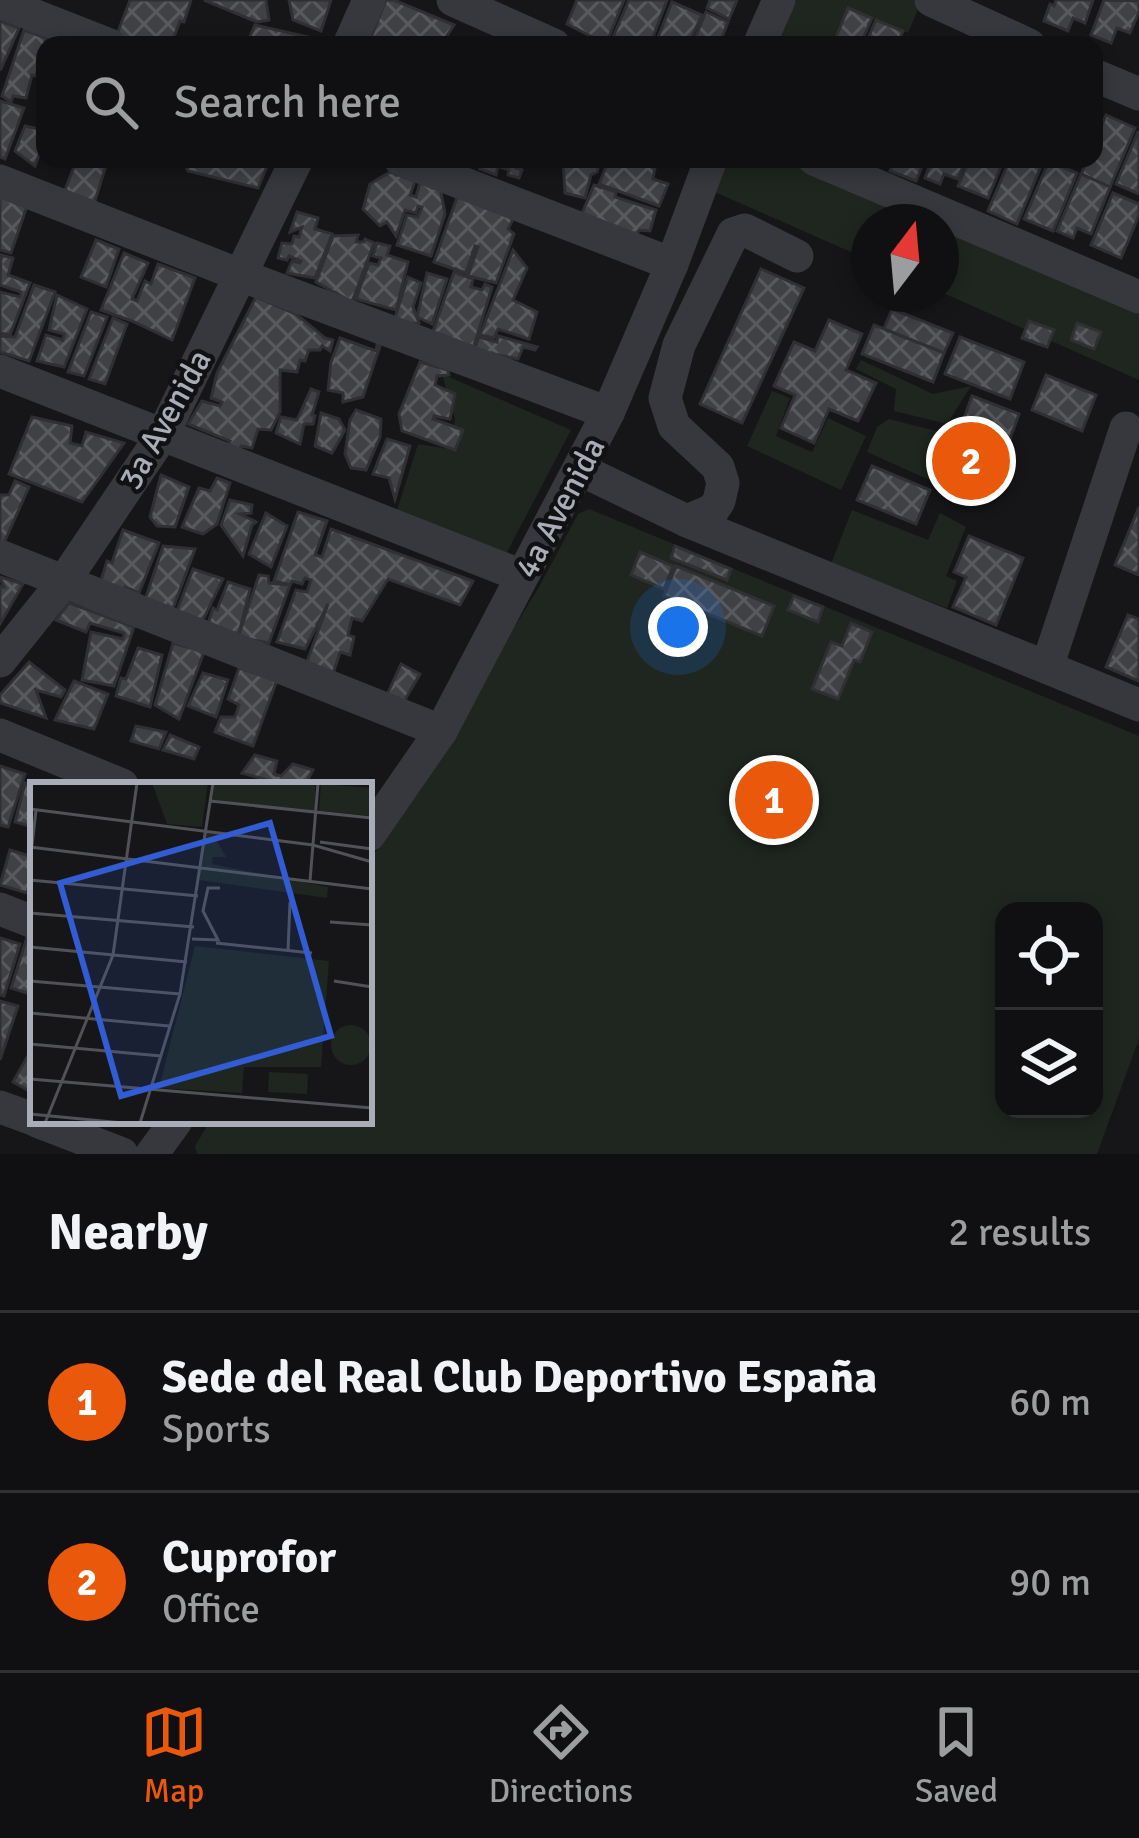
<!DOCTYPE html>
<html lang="en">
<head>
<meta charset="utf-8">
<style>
  :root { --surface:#101012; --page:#19191b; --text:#f1f3f6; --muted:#9c9d9f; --line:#303032; --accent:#ea580c }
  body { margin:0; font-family:Signika,sans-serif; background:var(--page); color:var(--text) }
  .controls { position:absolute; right:36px; bottom:36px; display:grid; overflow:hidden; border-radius:24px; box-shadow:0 6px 18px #0003 }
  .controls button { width:108px; height:108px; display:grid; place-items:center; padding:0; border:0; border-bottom:3px solid var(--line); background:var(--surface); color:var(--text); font:60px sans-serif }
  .compass { position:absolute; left:851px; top:204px; width:108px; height:108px; border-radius:50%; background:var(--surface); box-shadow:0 6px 18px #0003; rotate:16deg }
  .you { position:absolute; left:678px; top:627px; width:42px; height:42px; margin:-30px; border:9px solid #fff; border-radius:50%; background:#1a73e8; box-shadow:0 0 0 18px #1a73e833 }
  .badge { display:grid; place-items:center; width:78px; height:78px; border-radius:50%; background:var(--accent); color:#fff; font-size:39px; font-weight:700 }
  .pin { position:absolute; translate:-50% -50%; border:6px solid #fff; box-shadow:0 3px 12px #0006 }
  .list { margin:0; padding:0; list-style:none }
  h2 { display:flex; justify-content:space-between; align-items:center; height:156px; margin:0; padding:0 48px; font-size:51px }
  h2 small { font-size:39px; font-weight:400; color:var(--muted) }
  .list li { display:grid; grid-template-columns:78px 1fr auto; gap:36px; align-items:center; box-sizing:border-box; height:180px; padding:0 48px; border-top:3px solid var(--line) }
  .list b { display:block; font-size:45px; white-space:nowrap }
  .list p { margin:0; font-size:39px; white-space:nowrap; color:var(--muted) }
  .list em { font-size:39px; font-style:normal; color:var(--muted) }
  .icon { flex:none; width:66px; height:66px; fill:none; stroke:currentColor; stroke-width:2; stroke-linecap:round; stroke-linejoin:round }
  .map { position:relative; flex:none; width:1139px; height:1154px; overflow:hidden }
  .search { position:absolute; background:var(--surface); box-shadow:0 6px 18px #0003; left:36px; right:36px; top:36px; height:132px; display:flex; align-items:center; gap:30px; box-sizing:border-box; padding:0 42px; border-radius:24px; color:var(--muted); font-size:45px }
  .sheet { height:516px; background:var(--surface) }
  nav { display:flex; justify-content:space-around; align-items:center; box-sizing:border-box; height:168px; border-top:3px solid var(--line); background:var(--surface); font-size:33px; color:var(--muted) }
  nav a { display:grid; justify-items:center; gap:6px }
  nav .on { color:var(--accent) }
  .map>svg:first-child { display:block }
</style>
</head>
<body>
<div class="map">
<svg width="1139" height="1154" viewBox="0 0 1139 1154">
  <defs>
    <pattern id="building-cross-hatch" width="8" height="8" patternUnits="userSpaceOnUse" patternTransform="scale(3)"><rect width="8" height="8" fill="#404145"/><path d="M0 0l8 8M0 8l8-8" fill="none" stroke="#595a5e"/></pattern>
  </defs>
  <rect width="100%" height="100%" fill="#161618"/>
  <g fill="#1e261f" fill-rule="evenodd">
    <path d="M780,0H916L921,2L908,33L849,8L833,45H761Z"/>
    <path d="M710,159H791L932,222H869V260L699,185Z"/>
    <path d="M941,226L1139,314V380L941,292Z"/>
    <path d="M861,360L933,394L971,386L947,424L894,411L896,389L856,369Z"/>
    <path d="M442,374L571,430L504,558L397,510L418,444L450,449L455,419Z"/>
    <path d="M772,391L790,398L776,436L812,452L828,418L866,436L841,490L747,446Z"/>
    <path d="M889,419L948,434L934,482L867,452L877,427Z"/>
    <path d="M589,509L1139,736V1039L1097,1154H197L195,1146L210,1121H369V863L539,587L578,514ZM1004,911H1094V1109H1004Z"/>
    <path d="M852,510L928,540L940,513L966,527L946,576L957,581L947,608L831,564Z"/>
  </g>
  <g fill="url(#building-cross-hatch)" stroke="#303034" stroke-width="3">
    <path d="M130,0H191L184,22L180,21L171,45H138L116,37Z"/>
    <path d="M204,0H266L269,20L257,22Z"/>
    <path d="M289,0H331L321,31L293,20Z"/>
    <path d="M386,0H394L454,25L441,45H368Z"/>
    <path d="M577,0H624L606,44L567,24Z"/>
    <path d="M629,0H667L650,45H616L611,42Z"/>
    <path d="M710,0H737L729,19L707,8Z"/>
    <path d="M1056,0H1093L1085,23L1073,18L1068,31L1044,21L1050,4L1054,6Z"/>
    <path d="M1104,0L1139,1V12L1130,33L1117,28L1111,43L1091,35Z"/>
    <path d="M672,2L702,15L688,45H655Z"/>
    <path d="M848,8L872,18L860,45H833Z"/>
    <path d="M706,12L728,22L719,45H692Z"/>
    <path d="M876,20L903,31L897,45H865Z"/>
    <path d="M0,21L19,28L1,69L0,68Z"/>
    <path d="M255,25L308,37L310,45H246Z"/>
    <path d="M24,30L46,38L36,76L32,75L26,98L13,96L11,102L2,96Z"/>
    <path d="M0,101L24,108L5,159L0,157Z"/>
    <path d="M1106,115L1135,128L1110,187L1081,174L1088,159H1094V144Z"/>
    <path d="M25,126L38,129L39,127L45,128V139L35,166L15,151Z"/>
    <path d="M1138,132H1139V194L1116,184Z"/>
    <path d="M77,159H108L94,204L63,195Z"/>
    <path d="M183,159H270L258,188L188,171Z"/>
    <path d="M478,159H529L527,165L519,162L516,168L522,170L519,178L508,175L509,170L498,166L496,175L480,169L484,161Z"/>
    <path d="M563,159H601L597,172L591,175L585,198L565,193Z"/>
    <path d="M609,159H630L655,168L653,179L668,184L659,206L599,184Z"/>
    <path d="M895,159H925L916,181L890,171Z"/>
    <path d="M932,159H966L958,179L944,174L940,184L925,178Z"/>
    <path d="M970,159H1004L988,198L958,186Z"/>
    <path d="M1010,159H1044L1017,224L988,211Z"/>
    <path d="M1049,161L1077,173L1053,231L1024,219Z"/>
    <path d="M390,172L415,181L410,195L416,197L420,182L440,188L445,214L431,256L397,245L407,215L418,217L422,207L418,206L416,213L405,210L396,236L387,222L380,226L363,209L370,184Z"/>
    <path d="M1081,174L1110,187L1091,234L1077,228L1073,238L1057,231Z"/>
    <path d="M594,185L616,192L615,197L656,210L650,231L639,230L636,237L581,216Z"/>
    <path d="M1113,193L1139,204V215L1121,258L1091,245Z"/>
    <path d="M0,194L27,206L11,253L0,250Z"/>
    <path d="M458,195L515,215L508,229L514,234L496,283L468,276L478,247L475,246L466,273L434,262Z"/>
    <path d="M297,212L318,218L315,229L332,234L315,278L287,273L292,261L300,263L301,261L289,256L287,260L278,258L282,243L292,244L294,236L299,237L302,227L290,232Z"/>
    <path d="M358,235L356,242H364L365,239L374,243L352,302L316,282L333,236Z"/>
    <path d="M96,240L119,249L106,287L81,277Z"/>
    <path d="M377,243L390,246L387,255L408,262L396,310L356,299L369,263L378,265L381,258L373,256Z"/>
    <path d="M513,250L527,268L513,300L537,312L529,339L498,329L494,338L480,335Z"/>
    <path d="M124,253L148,263L132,299L137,301L145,281L151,284L158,264L195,278L172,340L132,321L101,310Z"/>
    <path d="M1,255L13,258L8,275L30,283L10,335L0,333V292L20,297L21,292L0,285Z"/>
    <path d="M761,269L804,288L742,423L700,404Z"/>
    <path d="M454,272L473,279L471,287L482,290L485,284L492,287L473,349L431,337Z"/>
    <path d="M427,273L447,279L432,324L417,317Z"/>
    <path d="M408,277L421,283L413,307L419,323L392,327Z"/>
    <path d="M34,285L55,292L29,361L0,352V336L15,337Z"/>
    <path d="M57,295L87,309L64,367L37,361L46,335L63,340L64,334L49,330Z"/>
    <path d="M256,297L296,314L325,338L333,340L330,351L322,346L320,350H309L305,361L300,360L297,372L280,370V412L271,430L258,429L252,448L241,446L238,456L226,451L230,441L188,424L202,401L220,406L222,402L211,398L217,373Z"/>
    <path d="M892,309L953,333L944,353L884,329Z"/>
    <path d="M91,312L107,317L84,376L68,372Z"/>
    <path d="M113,318L127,324L105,384L89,379Z"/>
    <path d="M829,320L862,334L846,370L876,383L858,421L829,409L814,443L781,428L795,395L774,386L794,342L815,351Z"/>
    <path d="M1029,321L1054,330L1047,347L1022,338Z"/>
    <path d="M1077,323L1101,332L1094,349L1071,340Z"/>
    <path d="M874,325L944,353L933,382L862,354Z"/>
    <path d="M498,336L537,347L535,350L523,347L518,359L474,350L479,337L497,342Z"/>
    <path d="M960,337L1024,362L1010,399L945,374Z"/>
    <path d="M340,338L376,351L377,345L380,346L363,397L343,402V393L328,390L331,362Z"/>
    <path d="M420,362L448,370L449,375L437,376L435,385L455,394L450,419L434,416L433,419L463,430L455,450L402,431L399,414Z"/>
    <path d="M1046,375L1096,395L1082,431L1032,410Z"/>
    <path d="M311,389L319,392L312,415L315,416L313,424H304L300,444L276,433L281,417L297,420Z"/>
    <path d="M972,396L1019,414L1002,461L955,443Z"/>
    <path d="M356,410L381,419L380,437L366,470L351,468L345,454L350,420Z"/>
    <path d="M321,413L339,419L345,430L332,453L315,446Z"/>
    <path d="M32,417L72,426L70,443L82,446L86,432L124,443L82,502L9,474Z"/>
    <path d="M387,439L410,446L395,499L389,478L373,474Z"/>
    <path d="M872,466L930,490L916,524L857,500Z"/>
    <path d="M161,475L189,487L175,527L157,526L150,517Z"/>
    <path d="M217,478L230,483L217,524L203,534L182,527L199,488L210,491Z"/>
    <path d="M15,481L29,487L3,545L0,544V495H9Z"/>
    <path d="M230,500L252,505L251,513L240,514L256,522L252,525L243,556L221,525Z"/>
    <path d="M1139,507V575L1115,565Z"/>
    <path d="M298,512L327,521L315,555L322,557L331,529L473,581L460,605L388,579L362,621L352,618L348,635L354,637L350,655L340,652L333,674L306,664L328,604L305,649L277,642L296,590L307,592L311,580L305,578L302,584L292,581L290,585L274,581Z"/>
    <path d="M266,513L287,526L271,567L249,554Z"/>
    <path d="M123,530L159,543L139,593L125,587L121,594L99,587L107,561L112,563Z"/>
    <path d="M969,536L1023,558L996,625L953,607L966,577L954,572Z"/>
    <path d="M163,546L195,549L171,614L143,606Z"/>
    <path d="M675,546L731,569L727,580L671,558Z"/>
    <path d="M640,552L673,566L664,589L631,575Z"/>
    <path d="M676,566L774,606L762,636L664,596Z"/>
    <path d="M193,569L223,579L202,622L176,613Z"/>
    <path d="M259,575L268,576L269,583L290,585L269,643L238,637Z"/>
    <path d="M0,577L23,584L0,624V586L4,587Z"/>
    <path d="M228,582L250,589L238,637L208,624L213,608L217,610Z"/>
    <path d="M794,596L823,607L818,622L788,610Z"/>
    <path d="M69,603L134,627L114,686L82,680L91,632L123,639L124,633L90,623L86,632L56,620Z"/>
    <path d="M1128,615L1139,619V681L1106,667Z"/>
    <path d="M851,623L872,632L860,662L854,660L838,699L812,689L831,642L842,646Z"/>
    <path d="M173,643L204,652L179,719L155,705Z"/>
    <path d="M138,648L162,655L150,707L116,696L121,678L126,679Z"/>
    <path d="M29,662L65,690L61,697L36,690L46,718L0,703V695Z"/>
    <path d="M401,664L420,674L403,703L387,695Z"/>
    <path d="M239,668L277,680L253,746L215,732L221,717H235L239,705L228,699Z"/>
    <path d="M203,673L228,680L216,717L188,706Z"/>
    <path d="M74,681L108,694L94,729L55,720Z"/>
    <path d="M136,726L166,732L159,749L131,741Z"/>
    <path d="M170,735L199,747L194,759L163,750Z"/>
    <path d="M255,755L277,761L274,774L281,776L293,764L313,770L305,785H286L242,773Z"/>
    <path d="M0,766L25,774L8,827L0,825Z"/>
    <path d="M25,783L33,786V827L15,822Z"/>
    <path d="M10,850L33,857V874L27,893L0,885Z"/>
    <path d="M28,934L33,936V995L11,988Z"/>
    <path d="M0,938L20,944L4,996L0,995Z"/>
    <path d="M0,1001L18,1006L0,1060Z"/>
    <path d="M33,1047V1093L13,1082Z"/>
  </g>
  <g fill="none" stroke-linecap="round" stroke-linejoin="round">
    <g stroke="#37383d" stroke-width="33">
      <path d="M453,0L554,45"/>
      <path d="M931,0L1029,45"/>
      <path d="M0,2L110,45"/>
      <path d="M349,45L369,0"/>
      <path d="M759,45L779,0"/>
      <path d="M1094,75L1139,94"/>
      <path d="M400,159L672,264"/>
      <path d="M814,159L1139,297"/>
      <path d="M0,181L240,275L608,413"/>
      <path d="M0,371L522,576"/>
      <path d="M579,469L687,521L713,510L719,501L723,483L718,467L674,426L665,398L679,345L733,234L745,230L797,256"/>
      <path d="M687,521L1139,705"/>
      <path d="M0,556L441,731"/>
      <path d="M0,661L64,581L163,434L297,159"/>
      <path d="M1047,667L1126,428"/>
      <path d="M0,735L122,785"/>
      <path d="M369,835L441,731L608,413L672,264L711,159"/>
      <path d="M0,909L33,922"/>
      <path d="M0,1107L33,1119"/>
      <path d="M37,1121L122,1154"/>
      <path d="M152,1154L176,1121"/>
    </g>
  </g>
  <g text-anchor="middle" stroke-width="9" stroke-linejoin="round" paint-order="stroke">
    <g font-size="33" fill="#a8adb8" stroke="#111113">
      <text transform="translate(164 419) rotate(-61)" y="12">3a Avenida</text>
      <text transform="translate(559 507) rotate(-62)" y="12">4a Avenida</text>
    </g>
  </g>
  <g transform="translate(30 782)">
    <rect width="342" height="342" fill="#161618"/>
    <path d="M178,1L172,45L137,42L122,1ZM184,1L285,2V30L182,18ZM291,2L342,6V34L289,29ZM175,50L200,53L187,59L196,75H183L182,82L298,105L297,116L169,98ZM165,164L299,179L291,285H214L212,311L129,306ZM301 263a20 20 0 1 1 40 0a20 20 0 1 1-40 0ZM239,290L278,292L277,312L238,310Z" fill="#1e261f"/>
    <path fill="none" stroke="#505258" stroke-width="3" d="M180,19L342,36M0,27L283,63L342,80M290,60L342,67M0,65L342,107M0,81L6,28M0,98L168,114M280,99L288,1M0,131L164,145M300,140L342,143M162,157L188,158L173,129L178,106H190M186,161L282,171M0,165L157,180M258,169L260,120M0,199L150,212M304,199L342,205M0,231L139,244M0,262L131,274M0,297L342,326M0,332L93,341M15,341L83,173L107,1M110,341L150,212L183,1"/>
    <path fill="#325cd3" fill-opacity="0.15" stroke="#325cd3" stroke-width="6" d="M240,41L301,254L91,314L30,101Z"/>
    <rect width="342" height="342" fill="none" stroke="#a8adb8" stroke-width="6"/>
  </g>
</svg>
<div class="controls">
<button><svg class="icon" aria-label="locate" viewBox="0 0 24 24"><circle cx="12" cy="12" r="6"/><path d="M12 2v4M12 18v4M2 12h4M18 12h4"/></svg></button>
<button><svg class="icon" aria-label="layers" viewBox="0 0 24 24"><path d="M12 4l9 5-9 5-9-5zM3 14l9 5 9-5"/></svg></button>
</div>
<svg class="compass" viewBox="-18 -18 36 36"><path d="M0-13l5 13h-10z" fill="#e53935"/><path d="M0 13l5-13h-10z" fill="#9c9d9f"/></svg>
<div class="you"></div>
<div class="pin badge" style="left:774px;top:800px">1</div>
<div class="pin badge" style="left:971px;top:461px">2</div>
<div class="search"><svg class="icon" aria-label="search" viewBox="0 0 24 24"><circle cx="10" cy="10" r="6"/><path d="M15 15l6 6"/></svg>Search here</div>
</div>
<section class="sheet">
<h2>Nearby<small>2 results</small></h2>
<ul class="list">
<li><span class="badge">1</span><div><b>Sede del Real Club Deportivo España</b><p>Sports</p></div><em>60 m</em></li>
<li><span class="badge">2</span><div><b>Cuprofor</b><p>Office</p></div><em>90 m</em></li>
</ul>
</section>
<nav>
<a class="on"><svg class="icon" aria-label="map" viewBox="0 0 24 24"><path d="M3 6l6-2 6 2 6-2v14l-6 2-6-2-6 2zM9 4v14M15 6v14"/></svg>Map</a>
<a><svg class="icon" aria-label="directions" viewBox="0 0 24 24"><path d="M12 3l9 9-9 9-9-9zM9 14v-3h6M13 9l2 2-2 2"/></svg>Directions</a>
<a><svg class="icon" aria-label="saved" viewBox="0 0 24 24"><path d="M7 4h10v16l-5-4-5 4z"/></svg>Saved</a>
</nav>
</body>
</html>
